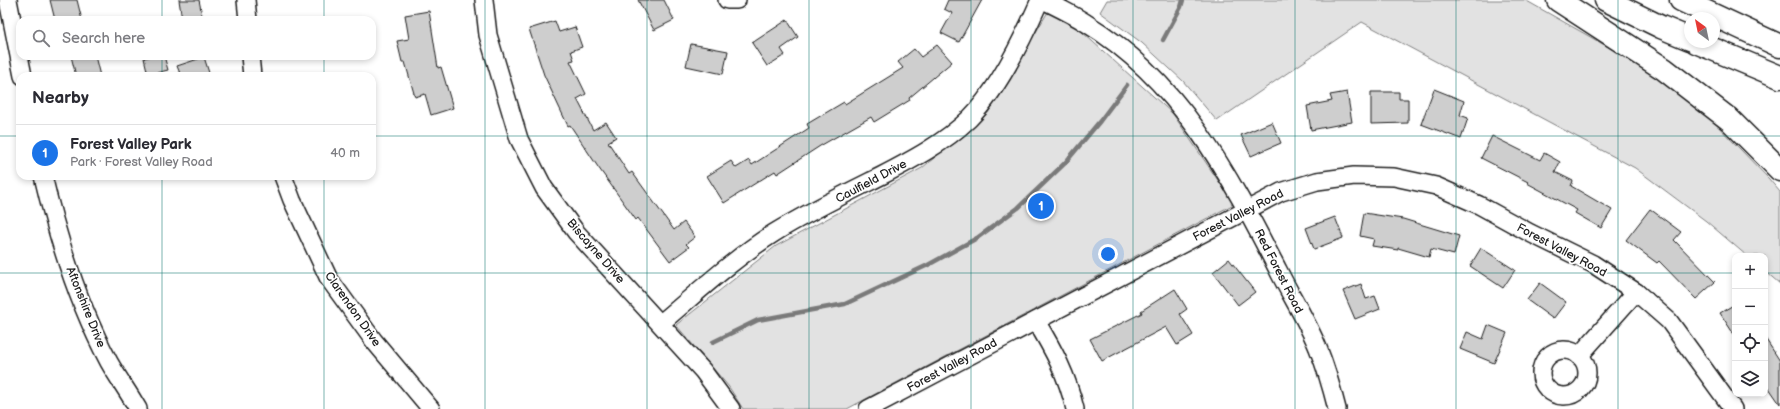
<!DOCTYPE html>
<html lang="en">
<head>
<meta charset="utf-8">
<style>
  :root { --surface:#fff; --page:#f7f7f7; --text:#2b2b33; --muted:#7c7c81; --line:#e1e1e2; --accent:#1a73e8 }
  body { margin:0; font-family:"Balsamiq Sans",sans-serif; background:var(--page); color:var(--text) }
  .controls { position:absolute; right:12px; bottom:12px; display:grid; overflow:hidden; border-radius:8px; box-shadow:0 2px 6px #0003 }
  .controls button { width:36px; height:36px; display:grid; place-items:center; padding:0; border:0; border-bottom:1px solid var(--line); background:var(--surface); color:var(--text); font:20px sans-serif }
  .compass { position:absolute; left:1684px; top:12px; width:36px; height:36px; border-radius:50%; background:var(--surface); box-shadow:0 2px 6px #0003; rotate:327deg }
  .you { position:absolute; left:1108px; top:254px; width:14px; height:14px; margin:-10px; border:3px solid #fff; border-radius:50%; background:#1a73e8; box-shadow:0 0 0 6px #1a73e833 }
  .badge { display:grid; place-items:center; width:26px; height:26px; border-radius:50%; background:var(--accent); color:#fff; font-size:13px; font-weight:700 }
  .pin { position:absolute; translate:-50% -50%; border:2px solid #fff; box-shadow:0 1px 4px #0006 }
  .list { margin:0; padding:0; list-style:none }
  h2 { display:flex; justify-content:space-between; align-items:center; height:52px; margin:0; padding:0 16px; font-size:17px }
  h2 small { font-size:13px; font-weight:400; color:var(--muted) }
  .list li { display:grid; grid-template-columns:26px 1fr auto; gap:12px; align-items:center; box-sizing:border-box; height:56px; padding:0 16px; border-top:1px solid var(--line) }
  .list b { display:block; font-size:15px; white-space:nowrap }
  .list p { margin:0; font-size:13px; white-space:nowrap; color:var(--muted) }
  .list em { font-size:13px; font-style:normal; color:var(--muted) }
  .icon { flex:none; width:22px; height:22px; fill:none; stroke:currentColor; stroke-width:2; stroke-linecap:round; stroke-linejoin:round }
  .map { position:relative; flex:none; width:1780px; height:409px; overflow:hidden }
  .search { position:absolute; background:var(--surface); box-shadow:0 2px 6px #0003; left:16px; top:16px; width:360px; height:44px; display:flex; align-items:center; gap:10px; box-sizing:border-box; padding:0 14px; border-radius:12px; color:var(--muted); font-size:15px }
  .panel { position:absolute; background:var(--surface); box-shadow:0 2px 6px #0003; left:16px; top:72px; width:360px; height:108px; border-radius:12px }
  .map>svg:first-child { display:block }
</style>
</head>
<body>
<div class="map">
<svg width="1780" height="409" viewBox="0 0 1780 409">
  <rect width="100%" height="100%" fill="#fff"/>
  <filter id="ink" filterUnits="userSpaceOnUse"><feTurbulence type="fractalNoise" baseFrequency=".025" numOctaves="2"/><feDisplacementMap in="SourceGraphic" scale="8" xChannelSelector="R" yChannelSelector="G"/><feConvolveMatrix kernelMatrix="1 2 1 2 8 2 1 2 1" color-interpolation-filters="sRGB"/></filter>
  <g filter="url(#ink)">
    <g fill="#e2e2e2" stroke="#7f7f7f">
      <path d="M1107,0H1525L1640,65L1711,119L1769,179L1780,192V284L1765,271V256H1747L1706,221L1635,168L1362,22L1217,121L1183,81L1142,43L1100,12Z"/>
      <path d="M1052,5L1173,114L1234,204L847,409H743L729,387L676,325L776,246L922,168L988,113Z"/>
    </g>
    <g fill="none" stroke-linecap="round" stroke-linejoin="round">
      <g stroke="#7a7a7a" stroke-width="4.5">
        <path d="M1163,40L1181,7L1183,0"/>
        <path d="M713,342L758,320L845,304L928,265L977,238L1018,208L1065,163L1100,121L1127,85"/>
      </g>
    </g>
    <g fill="#cecece" stroke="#1c1c1c">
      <path d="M50,0H77L82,20H55Z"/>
      <path d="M179,0H199L203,20H182Z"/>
      <path d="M638,0H664L674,20L654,30Z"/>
      <path d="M948,0H982L959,42L941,33L952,13L944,9Z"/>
      <path d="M429,11L438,68L441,67L453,108L431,115L425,94L415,97L405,62H402L397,41L409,39L405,15Z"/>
      <path d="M787,20L798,37L781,49L785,55L767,66L752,43Z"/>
      <path d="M555,21L559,32L575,27L582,47L571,51L574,60L570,61L586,94L577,99L593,130L606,122L616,137L608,142L629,174L632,172L674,230L684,222L695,237L686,244L689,247L670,261L638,218L636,220L598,167L570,125L568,126L544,75L529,29Z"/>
      <path d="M691,44L728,51L723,74L686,66Z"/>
      <path d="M937,45L952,62L909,98L910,100L874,122L871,117L820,146L777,174L775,171L724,203L707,176L731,161L736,168L749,160L752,165L809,128L807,124L844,102L845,104L903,68L898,62L914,49L921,57Z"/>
      <path d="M71,56H95L100,76H76Z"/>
      <path d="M152,56H164L168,70L148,75L144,58Z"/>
      <path d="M204,57L210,76H181L177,66Z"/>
      <path d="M1434,89L1464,101L1460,115L1468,118L1461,139L1421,124Z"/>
      <path d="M1347,92L1352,122L1311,130L1307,106L1332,101L1330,95Z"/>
      <path d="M1371,92H1399V99H1408V123L1371,124Z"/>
      <path d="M1272,122L1281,143L1251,156L1241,135Z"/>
      <path d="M1492,136L1540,160L1544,153L1560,162L1555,172L1573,181L1571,186L1612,210L1601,228L1575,213L1577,210L1527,183L1528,182L1481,158Z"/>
      <path d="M1650,209L1681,232L1674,240L1715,282L1696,299L1659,261L1657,263L1626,240Z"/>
      <path d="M1364,213L1403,219L1459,236L1454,255L1431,249L1429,257L1398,248V250L1372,246L1374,239L1360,236Z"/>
      <path d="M1335,217L1343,238L1314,249L1306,228Z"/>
      <path d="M1481,248L1515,270L1503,288L1470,266Z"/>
      <path d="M1229,259L1255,292L1238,305L1213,272Z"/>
      <path d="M1540,283L1566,302L1553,319L1527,300Z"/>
      <path d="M1361,284L1366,299L1375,296L1380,309L1355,319L1343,291Z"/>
      <path d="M1175,289L1187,309L1180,314L1193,335L1177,345L1166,327L1102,361L1090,339L1142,313L1141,311Z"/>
      <path d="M1735,304V336L1720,313Z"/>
      <path d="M1488,325L1507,333L1494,363L1460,349L1467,332L1483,339Z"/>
      <path d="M1765,338L1780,361V404L1769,388L1765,390Z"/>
    </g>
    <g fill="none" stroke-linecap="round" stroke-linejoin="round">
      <g stroke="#1c1c1c" stroke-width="20">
        <g id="minor">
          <path d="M8,0L23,76"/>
          <path d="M246,0L248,20"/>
          <path d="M484,0L488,35L519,139L544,188L576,232L703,371L731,409"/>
          <path d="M727,0H737"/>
          <path d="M1043,0C1057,7 1072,14 1086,23C1181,81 1229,175 1278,270C1291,296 1307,321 1318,348C1326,368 1332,389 1337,409"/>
          <path d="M250,56L252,76"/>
          <path d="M43,176C58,240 78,304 109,362C118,378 129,393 138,409"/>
          <path d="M283,176L292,200L329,279L374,341L431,409"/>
          <path d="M1036,321C1054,351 1067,375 1075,409"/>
          <path d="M661,323C698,292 733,259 774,233C808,212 845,194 881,176C912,160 944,143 969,119C999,89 1023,39 1040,0"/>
          <circle cx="1564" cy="373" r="23"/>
          <path d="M1579,356L1636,292"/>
          <path d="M868,409L1281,192L1317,181L1354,176L1394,177L1436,186L1479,205L1530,233L1593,264L1636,292L1669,321L1733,409"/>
        </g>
      </g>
      <g stroke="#1c1c1c" stroke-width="25">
        <g id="motorway">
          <path d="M1558,0L1664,69L1730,120L1780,170"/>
          <path d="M1606,0L1661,27L1690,39"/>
          <path d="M1681,0L1780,46"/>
          <path d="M1696,42L1780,77"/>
        </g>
      </g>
      <use href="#minor" stroke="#fff" stroke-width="17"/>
      <use href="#motorway" stroke="#fff" stroke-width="22"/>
    </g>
  </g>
  <path fill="none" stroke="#0f766e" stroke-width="1" stroke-opacity="0.55" d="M162,0V20M324,0V20M485,0V409M647,0V409M809,0V409M971,0V409M1133,0V409M1295,0V409M1456,0V409M1618,0V409M162,56V76M324,56V76M0,136H20M372,136H1780M162,176V409M324,176V409M0,273H1735M1765,273H1780"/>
  <g text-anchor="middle" stroke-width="3.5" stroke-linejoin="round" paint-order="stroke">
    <g font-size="12" fill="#1c1c1c" stroke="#fff">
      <text transform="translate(871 181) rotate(-28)" y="4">Caulfield Drive</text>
      <text transform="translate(1238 215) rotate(-27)" y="4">Forest Valley Road</text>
      <text transform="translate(1562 250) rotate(28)" y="4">Forest Valley Road</text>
      <text transform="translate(596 251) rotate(49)" y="4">Biscayne Drive</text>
      <text transform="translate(1279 271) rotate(63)" y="4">Red Forest Road</text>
      <text transform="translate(86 307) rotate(68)" y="4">Aftonshire Drive</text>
      <text transform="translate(353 309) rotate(55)" y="4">Clarendon Drive</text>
      <text transform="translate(952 365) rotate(-28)" y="4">Forest Valley Road</text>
    </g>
  </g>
</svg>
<div class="controls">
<button>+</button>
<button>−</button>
<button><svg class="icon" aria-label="locate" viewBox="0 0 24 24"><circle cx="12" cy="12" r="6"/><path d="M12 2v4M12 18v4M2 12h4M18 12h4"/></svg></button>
<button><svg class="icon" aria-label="layers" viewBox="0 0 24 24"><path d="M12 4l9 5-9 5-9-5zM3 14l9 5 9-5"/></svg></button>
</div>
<svg class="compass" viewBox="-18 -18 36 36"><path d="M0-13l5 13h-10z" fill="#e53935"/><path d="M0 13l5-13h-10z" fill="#7c7c81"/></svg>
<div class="you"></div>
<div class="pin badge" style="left:1041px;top:206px">1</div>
<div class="search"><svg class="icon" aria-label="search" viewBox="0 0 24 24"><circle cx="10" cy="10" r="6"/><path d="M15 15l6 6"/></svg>Search here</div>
<section class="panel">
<h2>Nearby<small></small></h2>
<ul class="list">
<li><span class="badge">1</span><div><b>Forest Valley Park</b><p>Park · Forest Valley Road</p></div><em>40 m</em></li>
</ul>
</section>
</div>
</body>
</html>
